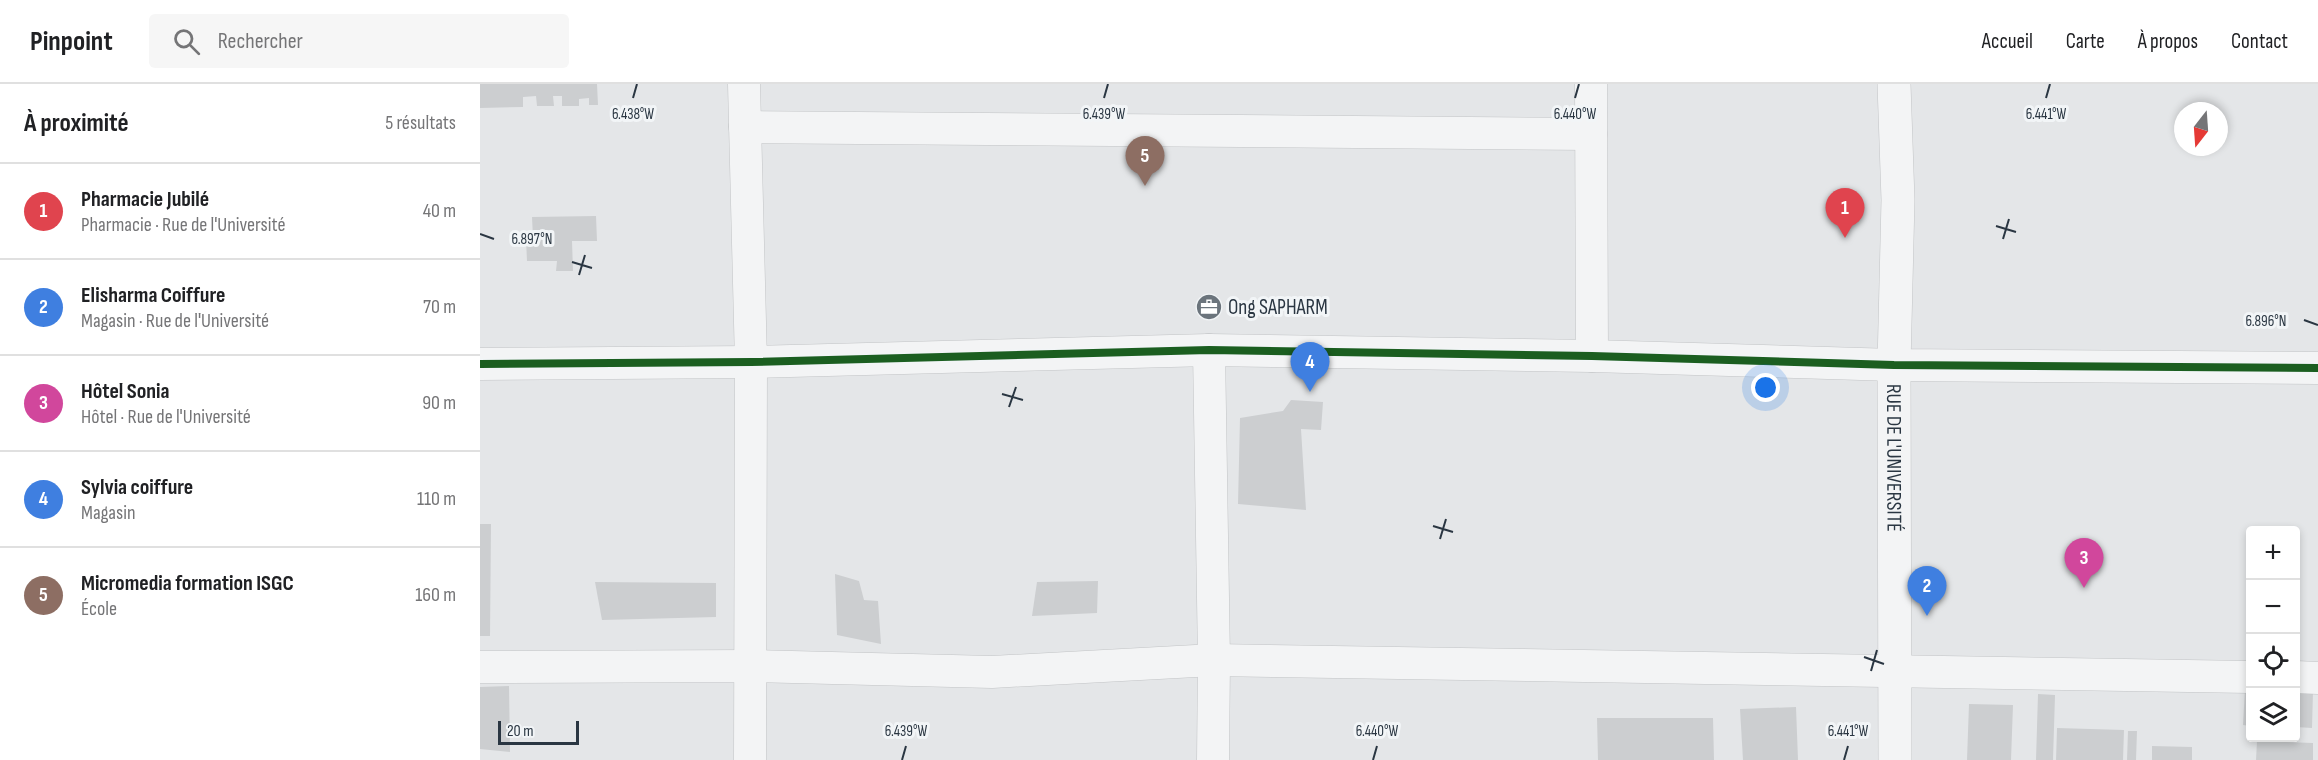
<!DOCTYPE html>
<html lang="fr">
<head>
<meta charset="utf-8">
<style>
  :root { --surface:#fff; --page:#f6f6f6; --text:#202124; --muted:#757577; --line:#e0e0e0; --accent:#6b747c }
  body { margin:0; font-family:"Sofia Sans Condensed",sans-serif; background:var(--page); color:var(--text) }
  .controls { position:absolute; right:18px; bottom:18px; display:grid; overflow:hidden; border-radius:6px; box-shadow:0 3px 9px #0003 }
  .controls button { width:54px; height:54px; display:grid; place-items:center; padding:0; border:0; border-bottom:2px solid var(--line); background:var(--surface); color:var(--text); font:30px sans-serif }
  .compass { position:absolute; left:1694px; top:18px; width:54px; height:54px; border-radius:50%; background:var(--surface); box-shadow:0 3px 9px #0003; rotate:197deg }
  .scale { position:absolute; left:18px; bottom:15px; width:81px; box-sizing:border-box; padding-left:6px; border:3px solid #2a3642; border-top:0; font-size:16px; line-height:21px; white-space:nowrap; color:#2a3642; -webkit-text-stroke:4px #f2f5f7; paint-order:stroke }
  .you { position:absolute; left:1286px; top:304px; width:21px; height:21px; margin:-15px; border:4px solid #fff; border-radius:50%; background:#1a73e8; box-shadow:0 0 0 9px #1a73e833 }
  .badge { display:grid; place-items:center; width:39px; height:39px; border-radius:50%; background:var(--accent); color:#fff; font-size:20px; font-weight:700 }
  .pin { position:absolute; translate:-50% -50px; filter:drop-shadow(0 2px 3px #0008) }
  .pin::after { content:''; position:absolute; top:32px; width:21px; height:18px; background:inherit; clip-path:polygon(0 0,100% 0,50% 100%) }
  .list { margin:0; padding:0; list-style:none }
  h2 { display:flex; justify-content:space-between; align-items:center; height:78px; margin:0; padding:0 24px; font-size:26px }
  h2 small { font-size:20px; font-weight:400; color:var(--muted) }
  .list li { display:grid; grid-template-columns:39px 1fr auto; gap:18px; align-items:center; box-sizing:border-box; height:96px; padding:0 24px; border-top:2px solid var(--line) }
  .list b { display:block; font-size:22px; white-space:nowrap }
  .list p { margin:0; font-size:20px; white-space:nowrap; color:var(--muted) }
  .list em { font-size:20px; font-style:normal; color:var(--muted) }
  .icon { flex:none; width:33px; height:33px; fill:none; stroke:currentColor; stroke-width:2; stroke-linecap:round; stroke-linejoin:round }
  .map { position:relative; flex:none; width:1838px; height:676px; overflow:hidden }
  header { display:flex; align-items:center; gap:36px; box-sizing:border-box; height:84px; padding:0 30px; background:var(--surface); border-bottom:2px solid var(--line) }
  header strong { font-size:28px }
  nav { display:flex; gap:33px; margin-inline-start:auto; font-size:21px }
  .search { width:420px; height:54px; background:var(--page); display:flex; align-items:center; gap:15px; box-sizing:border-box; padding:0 21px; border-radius:6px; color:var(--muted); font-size:22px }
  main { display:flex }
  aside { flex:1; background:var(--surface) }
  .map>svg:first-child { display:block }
</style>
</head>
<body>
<header>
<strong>Pinpoint</strong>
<div class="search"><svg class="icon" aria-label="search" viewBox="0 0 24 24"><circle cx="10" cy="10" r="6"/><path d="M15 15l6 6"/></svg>Rechercher</div>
<nav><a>Accueil</a><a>Carte</a><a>À propos</a><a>Contact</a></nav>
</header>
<main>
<aside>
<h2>À proximité<small>5 résultats</small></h2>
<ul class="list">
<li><span class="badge" style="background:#e0444e">1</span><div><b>Pharmacie Jubilé</b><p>Pharmacie · Rue de l'Université</p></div><em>40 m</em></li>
<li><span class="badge" style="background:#3f7fe0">2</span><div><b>Elisharma Coiffure</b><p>Magasin · Rue de l'Université</p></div><em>70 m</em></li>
<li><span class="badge" style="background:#d1479c">3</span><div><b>Hôtel Sonia</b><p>Hôtel · Rue de l'Université</p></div><em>90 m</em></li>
<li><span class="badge" style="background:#3f7fe0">4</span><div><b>Sylvia coiffure</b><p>Magasin</p></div><em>110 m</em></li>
<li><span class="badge" style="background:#8d6e63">5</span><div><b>Micromedia formation ISGC</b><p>École</p></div><em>160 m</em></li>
</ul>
</aside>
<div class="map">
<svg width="1838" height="676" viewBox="0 0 1838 676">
  <rect width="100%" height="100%" fill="#e4e6e8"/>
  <g fill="#ccced0">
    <path d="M0,0H117L118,21H109V14L99,15V22H82V12H73L74,22H57L56,12L43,13V23L0,24Z"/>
    <path d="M116,132L117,157H92L93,187H76L77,177H47L46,155L53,154L52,133Z"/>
    <path d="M811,316L843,318L841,346L821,345L826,426L758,420L760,334L803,327Z"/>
    <path d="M0,440H11L10,552H0Z"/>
    <path d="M355,490L379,497L384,516L398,517L401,560L357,551Z"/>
    <path d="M618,497L617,529L552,532L557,498Z"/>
    <path d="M115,498L236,499V533L122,536Z"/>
    <path d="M29,602L30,668L0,665V603Z"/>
    <path d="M1765,605H1770V642L1763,641Z"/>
    <path d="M1816,606L1833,607L1832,644L1816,643Z"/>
    <path d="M1558,610L1575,611L1573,676H1556Z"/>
    <path d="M1489,620L1533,621L1531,676H1487Z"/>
    <path d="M1316,623L1318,676H1263L1260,625Z"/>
    <path d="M1117,634H1233L1234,676H1118Z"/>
    <path d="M1577,644L1644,646L1643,676H1576Z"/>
    <path d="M1648,647H1657L1656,676H1647Z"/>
    <path d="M1777,657L1833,659V676H1776Z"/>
    <path d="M1672,662L1712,663V676H1672Z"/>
  </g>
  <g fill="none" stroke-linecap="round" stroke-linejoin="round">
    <g stroke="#c2c4c6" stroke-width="33">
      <g id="minor">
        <path d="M264,0L271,278L270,676"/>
        <path d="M1111,0L1112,272"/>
        <path d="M265,43L1111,50"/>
        <path d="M729,266L734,576L733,676"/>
        <path d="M0,280L271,278L729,266L1112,272L1414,281L1838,284"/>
        <path d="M0,583L271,582L512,588L734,576L1770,593"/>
        <path d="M1816,593L1838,594"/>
      </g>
    </g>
    <g stroke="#c2c4c6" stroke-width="34">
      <g id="tertiary">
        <path id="s1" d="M1414,0L1418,116L1414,281L1415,676"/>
      </g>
    </g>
    <use href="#minor" stroke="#f3f4f5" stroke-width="32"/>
    <use href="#tertiary" stroke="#f3f4f5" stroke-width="33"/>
    <g stroke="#f2f5f7" stroke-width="11">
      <path id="cycleway" d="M0,280L271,278L729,266L1112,272L1414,281L1838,284"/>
    </g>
    <use href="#cycleway" stroke="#1b5e20" stroke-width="8"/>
  </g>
  <path fill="none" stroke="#2a3642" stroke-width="2" d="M153,14L157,0M624,14L628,0M1095,14L1099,0M1566,14L1570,0M1516,142L1536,148M0,150L14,155M1523,155L1529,135M92,178L112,184M99,191L105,171M1824,236L1838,241M522,310L543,316M529,323L536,303M953,442L973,448M960,455L966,435M1384,573L1404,580M1391,587L1397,566M422,676L426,662M893,676L897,662M1364,676L1368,662"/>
  <defs>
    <g id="office-disc" transform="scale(1.35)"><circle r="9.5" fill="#6b747c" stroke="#f2f5f7"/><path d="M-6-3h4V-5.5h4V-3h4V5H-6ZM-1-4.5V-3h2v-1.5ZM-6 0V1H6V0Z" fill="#fff"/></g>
  </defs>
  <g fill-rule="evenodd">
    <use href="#office-disc" x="729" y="223"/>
  </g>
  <g text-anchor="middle" stroke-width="6" stroke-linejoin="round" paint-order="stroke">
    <g font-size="21" fill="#2a3642" stroke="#f2f5f7" text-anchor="start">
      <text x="748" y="230">Ong SAPHARM</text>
    </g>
    <g font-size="21" fill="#2a3642" stroke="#f2f5f7">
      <text dy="7" stroke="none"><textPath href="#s1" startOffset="374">RUE DE L'UNIVERSITÉ</textPath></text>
    </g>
  </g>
  <g font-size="15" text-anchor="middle" fill="#2a3642" stroke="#f2f5f7" stroke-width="6" stroke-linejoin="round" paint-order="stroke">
    <text x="153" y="35">6.438°W</text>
    <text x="624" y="35">6.439°W</text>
    <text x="1095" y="35">6.440°W</text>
    <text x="1566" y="35">6.441°W</text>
    <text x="52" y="160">6.897°N</text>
    <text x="1786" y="242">6.896°N</text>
    <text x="426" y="652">6.439°W</text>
    <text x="897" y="652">6.440°W</text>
    <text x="1368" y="652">6.441°W</text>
  </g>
</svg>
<div class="controls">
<button>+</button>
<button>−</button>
<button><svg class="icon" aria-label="locate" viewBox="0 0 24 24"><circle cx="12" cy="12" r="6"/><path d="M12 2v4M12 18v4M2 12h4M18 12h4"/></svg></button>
<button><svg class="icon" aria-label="layers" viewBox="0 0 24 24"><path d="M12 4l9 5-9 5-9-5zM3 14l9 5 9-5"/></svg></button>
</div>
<svg class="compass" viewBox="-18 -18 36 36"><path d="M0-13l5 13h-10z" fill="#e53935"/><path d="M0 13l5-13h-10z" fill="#757577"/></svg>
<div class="scale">20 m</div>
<div class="you"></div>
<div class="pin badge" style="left:1365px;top:154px;background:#e0444e">1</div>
<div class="pin badge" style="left:1447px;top:532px;background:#3f7fe0">2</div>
<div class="pin badge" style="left:1604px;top:504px;background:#d1479c">3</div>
<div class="pin badge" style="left:830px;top:308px;background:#3f7fe0">4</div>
<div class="pin badge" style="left:665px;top:102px;background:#8d6e63">5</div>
</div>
</main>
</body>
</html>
